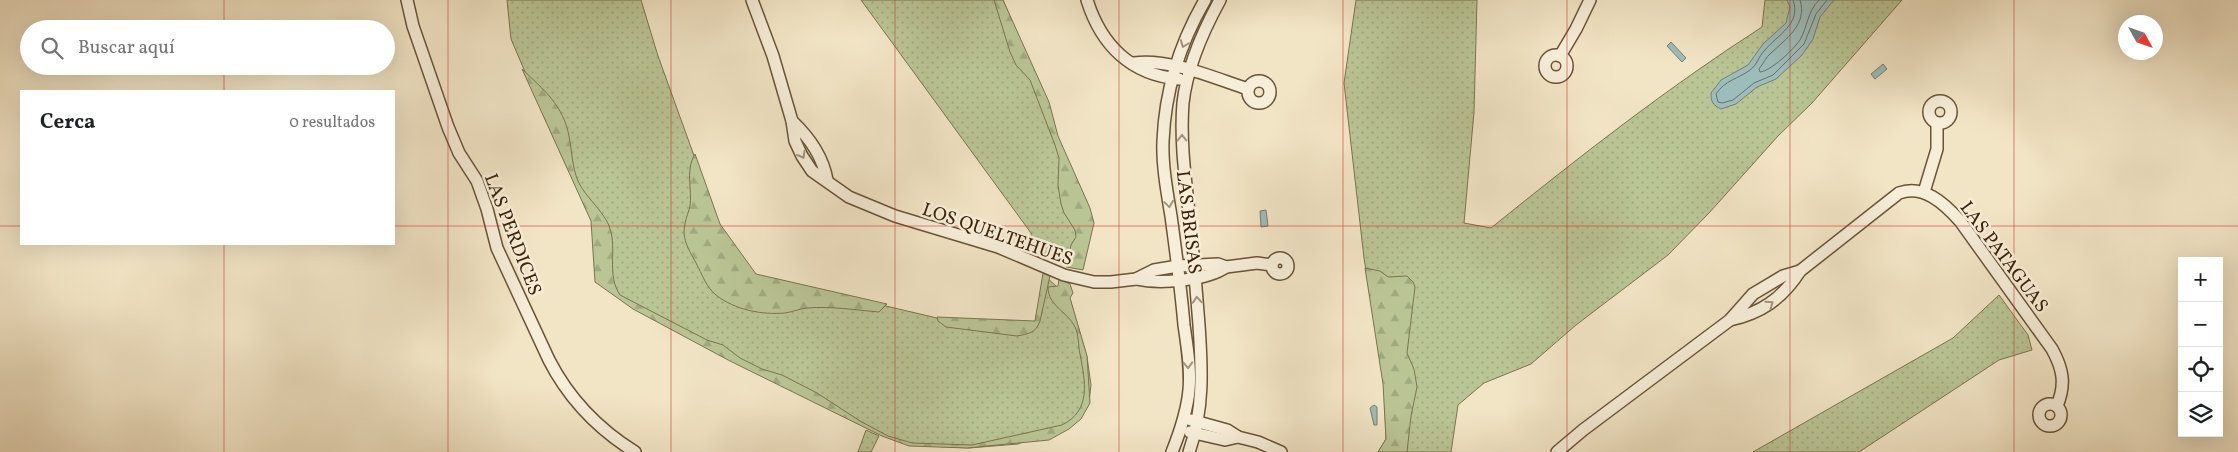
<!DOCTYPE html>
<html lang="es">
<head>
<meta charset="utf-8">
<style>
  :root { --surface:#fff; --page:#f6f6f6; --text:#202124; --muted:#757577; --line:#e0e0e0 }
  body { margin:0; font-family:Vollkorn,serif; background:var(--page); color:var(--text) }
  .controls { position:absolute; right:15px; bottom:15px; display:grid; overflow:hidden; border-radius:0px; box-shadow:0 5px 20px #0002 }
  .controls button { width:45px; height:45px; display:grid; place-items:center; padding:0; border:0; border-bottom:1px solid var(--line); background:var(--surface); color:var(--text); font:25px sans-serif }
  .compass { position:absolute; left:2118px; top:15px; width:45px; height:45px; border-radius:50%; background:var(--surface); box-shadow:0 5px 20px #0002; rotate:130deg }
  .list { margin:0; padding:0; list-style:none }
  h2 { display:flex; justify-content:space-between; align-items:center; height:65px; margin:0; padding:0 20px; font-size:21px }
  h2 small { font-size:16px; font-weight:400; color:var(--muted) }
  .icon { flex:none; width:28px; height:28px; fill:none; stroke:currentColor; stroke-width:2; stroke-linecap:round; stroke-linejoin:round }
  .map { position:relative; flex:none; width:2238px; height:452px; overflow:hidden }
  .search { position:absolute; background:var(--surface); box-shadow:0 5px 20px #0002; left:20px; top:20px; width:375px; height:55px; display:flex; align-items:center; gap:12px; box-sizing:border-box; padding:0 18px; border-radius:28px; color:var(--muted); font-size:19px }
  .panel { position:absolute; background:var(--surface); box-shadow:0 5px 20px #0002; left:20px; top:90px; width:375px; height:155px; border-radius:0px }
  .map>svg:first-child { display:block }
</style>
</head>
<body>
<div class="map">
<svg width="2238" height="452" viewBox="0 0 2238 452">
  <defs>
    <pattern id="grass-dots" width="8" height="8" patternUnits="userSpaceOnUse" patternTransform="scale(1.25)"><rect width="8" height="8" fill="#bac596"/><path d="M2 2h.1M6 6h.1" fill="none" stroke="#a1a980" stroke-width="1.8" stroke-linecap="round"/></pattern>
    <pattern id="forest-firs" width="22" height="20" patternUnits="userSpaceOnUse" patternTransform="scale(1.25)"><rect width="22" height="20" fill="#bac596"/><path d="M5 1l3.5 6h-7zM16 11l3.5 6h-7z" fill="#a1a980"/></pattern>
  </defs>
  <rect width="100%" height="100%" fill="#f2e5c6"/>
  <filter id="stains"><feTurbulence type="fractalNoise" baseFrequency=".004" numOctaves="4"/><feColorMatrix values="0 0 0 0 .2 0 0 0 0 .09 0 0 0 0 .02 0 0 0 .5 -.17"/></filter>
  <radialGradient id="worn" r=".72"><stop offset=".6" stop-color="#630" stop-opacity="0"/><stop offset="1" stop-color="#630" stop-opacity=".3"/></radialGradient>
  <g fill="url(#grass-dots)" stroke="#7c7450">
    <path d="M507,0H641L658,56L718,222L754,275L937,318L1035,322L1044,275L1070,299L1087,357L1091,385L1089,402L1080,419L1018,444L969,448L910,445L882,435L823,403L728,359L596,282L592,222L534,93L511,39Z"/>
    <path d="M861,0H1003L1051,114L1083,268L1062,262L1034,247L1031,233Z"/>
    <path d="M1356,0H1477L1474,112L1464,223L1491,228C1579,157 1667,88 1762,27L1765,0H1902L1812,103L1778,136L1709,213L1668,255L1576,325L1531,364L1484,383L1458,405L1451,452H1378L1386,439L1384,383L1364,258L1344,83Z"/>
    <path d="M1999,295L2028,335L2032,350L1999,360L1859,452H1753L1953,338Z"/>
    <path d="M866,430L879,436L871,452H858Z"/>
  </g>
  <g fill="url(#forest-firs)" stroke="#7c7450">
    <path d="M994,0H1003L1049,102L1058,136L1090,208L1094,223L1083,270L1066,267L1071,245L1076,237L1075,230L1064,213L1061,204L1058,185L1059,158L1055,145L1030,80L1016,65L1010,52Z"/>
    <path d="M522,69C544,90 563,105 569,136C572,151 572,167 578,181C586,199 607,213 611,232C616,254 607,275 620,295L707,340L723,345L740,358L762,369L782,375L817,393L860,421L888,436L912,443L972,445L1062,425C1092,410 1085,381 1080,354C1078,345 1079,335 1075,327C1067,311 1048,306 1048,287L1058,286L1059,279L1070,284L1073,293L1070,298L1087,356L1090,403L1081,419L1069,429L1049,440L967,448L909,446L882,436L730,361L633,309L595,282L591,221Z"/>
    <path d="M695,154L720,224L756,274L887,304L879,312C855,310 832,306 807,308C799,309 792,312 785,313C762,315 735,310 716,295C706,287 702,274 696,263C684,241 680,235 689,210C694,194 684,172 695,154Z"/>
    <path d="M1365,268L1380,271L1388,277L1407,276L1413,282L1415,287L1407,353L1414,369L1417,387L1411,416L1407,452H1378L1386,439L1383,384Z"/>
    <path d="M1043,273L1050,276L1040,321C1036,333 1028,334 1017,336L946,327L938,321L937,317L1035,321Z"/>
  </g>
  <g fill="#9dbdbc" stroke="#777f74">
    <path d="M1787,0H1834L1820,17L1813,39L1802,55L1776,79L1757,87L1736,104L1721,109C1713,105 1711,102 1711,93L1721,80L1748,65L1763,44L1786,23L1790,7Z"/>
    <path d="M1671,42L1686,58L1682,62L1667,46Z"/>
    <path d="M1883,64L1887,69L1875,79L1871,74Z"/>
    <path d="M1266,210L1268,226L1261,227L1260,211Z"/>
    <path d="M1374,405L1377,407V425H1374L1370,408Z"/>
  </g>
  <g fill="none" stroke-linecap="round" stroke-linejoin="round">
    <g stroke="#6d7062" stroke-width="1">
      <path d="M1793,0C1802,24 1777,35 1764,51C1759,56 1757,65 1750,70C1738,79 1725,80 1716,94L1718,102L1722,103L1733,100L1754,83L1773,75L1804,44L1816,14L1827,0"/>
      <path d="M1800,0C1808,24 1786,39 1771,53C1766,57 1763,64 1759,69L1760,72C1771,71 1794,49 1800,40C1808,26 1807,12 1819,0"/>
    </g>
    <g stroke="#6a5338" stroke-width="14">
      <g id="minor">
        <path d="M407,0L413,26L448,127L459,153L477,181L487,209L497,248L549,360C569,399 598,429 635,452"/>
        <path d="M752,0L773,56L792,121L795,141L802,156L812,171L849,197L895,216L998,247L1064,275L1094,282H1111L1136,279L1154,270L1178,266L1218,264L1226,267L1257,263L1272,265"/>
        <path d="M1087,0C1101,45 1131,75 1179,79"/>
        <circle cx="1556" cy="66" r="11"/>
        <path d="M1560,56L1576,29L1590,0"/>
        <path d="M1134,63C1169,58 1214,78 1248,89"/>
        <circle cx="1259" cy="92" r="11"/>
        <circle cx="1940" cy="112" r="11"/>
        <path d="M792,121C809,137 823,157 827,180"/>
        <path d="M1924,192L1937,149V123"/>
        <circle cx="1280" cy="266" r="8"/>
        <path d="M1136,279C1159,284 1206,281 1226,267"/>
        <path d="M1730,320C1761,313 1782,299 1800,271L1899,193C1923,184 1944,203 1960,221L2052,349C2063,369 2066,384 2057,406"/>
        <circle cx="2050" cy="415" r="11"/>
        <path d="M1191,420L1227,430L1238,437L1258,442L1281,452"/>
        <path d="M1190,432L1225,440L1238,437"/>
        <path d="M1172,452C1180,432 1187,412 1189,390C1191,369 1187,346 1184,325C1181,289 1176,253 1171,216C1167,192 1162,165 1163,141C1165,91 1180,43 1205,0"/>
        <path d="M1189,452C1204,410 1202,369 1199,325C1196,287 1193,250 1189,212C1185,176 1180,139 1183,103C1187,66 1203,31 1220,0"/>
        <path d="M1557,452L1583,430L1730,320L1753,294L1783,276L1800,271"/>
      </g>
    </g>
    <use href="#minor" stroke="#f7eeda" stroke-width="11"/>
  </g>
  <defs><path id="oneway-chevron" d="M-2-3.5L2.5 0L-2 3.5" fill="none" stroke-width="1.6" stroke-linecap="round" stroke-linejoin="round" transform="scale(1.25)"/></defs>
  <g stroke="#a3927c">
    <use href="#oneway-chevron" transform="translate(1184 44) rotate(111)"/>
    <use href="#oneway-chevron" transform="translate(1182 138) rotate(-90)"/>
    <use href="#oneway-chevron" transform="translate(802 155) rotate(61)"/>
    <use href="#oneway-chevron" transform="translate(1169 204) rotate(82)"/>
    <use href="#oneway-chevron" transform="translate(1197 300) rotate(-94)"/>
    <use href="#oneway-chevron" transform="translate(1770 304) rotate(-35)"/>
    <use href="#oneway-chevron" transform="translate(1188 365) rotate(88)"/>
  </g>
  <path fill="none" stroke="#d62828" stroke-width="1" stroke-opacity="0.55" d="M224,0V29M448,0V452M671,0V452M895,0V452M1119,0V452M1343,0V452M1567,0V452M1790,0V452M2014,0V452M224,66V91M0,226H21M394,226H2238M224,244V452"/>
  <g text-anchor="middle" stroke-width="5" stroke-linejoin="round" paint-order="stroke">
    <g font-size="19" fill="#3d2209" stroke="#f7eeda">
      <text transform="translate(1190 222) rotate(83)" y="7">LAS BRISAS</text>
      <text transform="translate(998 233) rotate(19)" y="7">LOS QUELTEHUES</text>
      <text transform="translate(514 234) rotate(69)" y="7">LAS PERDICES</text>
      <text transform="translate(2005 256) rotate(53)" y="7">LAS PATAGUAS</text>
    </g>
  </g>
  <rect width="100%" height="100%" filter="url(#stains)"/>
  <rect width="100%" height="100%" fill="url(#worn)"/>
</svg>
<div class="controls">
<button>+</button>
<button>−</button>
<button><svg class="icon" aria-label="locate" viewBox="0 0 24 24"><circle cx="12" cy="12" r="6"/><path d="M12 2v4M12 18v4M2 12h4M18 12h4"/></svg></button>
<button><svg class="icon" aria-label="layers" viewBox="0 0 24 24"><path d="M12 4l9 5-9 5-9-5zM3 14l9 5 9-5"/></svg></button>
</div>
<svg class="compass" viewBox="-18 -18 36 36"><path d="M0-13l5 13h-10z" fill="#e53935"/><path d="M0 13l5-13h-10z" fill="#757577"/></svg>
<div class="search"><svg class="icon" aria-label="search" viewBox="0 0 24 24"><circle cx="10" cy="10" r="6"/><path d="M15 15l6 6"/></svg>Buscar aquí</div>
<section class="panel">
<h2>Cerca<small>0 resultados</small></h2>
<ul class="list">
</ul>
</section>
</div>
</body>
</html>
